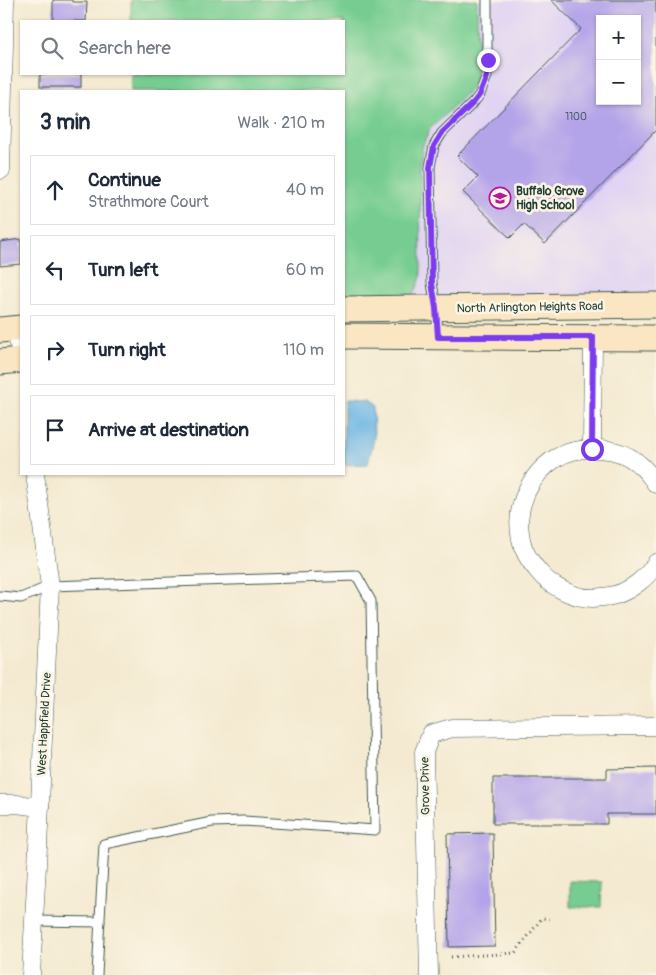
<!DOCTYPE html>
<html lang="en">
<head>
<meta charset="utf-8">
<style>
  :root { --surface:#fff; --page:#f2f2f3; --text:#1f2937; --muted:#747a83; --line:#e0e1e3 }
  body { margin:0; font-family:Pangolin,sans-serif; background:var(--page); color:var(--text) }
  .controls { position:absolute; right:15px; top:15px; display:grid; overflow:hidden; border-radius:0px; box-shadow:0 1px 4px #0004 }
  .controls button { width:45px; height:45px; display:grid; place-items:center; padding:0; border:0; border-bottom:1px solid var(--line); background:var(--surface); color:var(--text); font:25px sans-serif }
  .stop { position:absolute; width:15px; height:15px; margin:-11px; border:4px solid #7c3aed; border-radius:50%; background:#fff }
  .stop.end { background:#7c3aed; border-color:#fff; box-shadow:0 1px 5px #0008 }
  .list { margin:0; padding:0; list-style:none }
  h2 { display:flex; justify-content:space-between; align-items:center; height:65px; margin:0; padding:0 20px; font-size:21px }
  h2 small { font-size:16px; font-weight:400; color:var(--muted) }
  .list li { display:grid; grid-template-columns:32px 1fr auto; gap:15px; align-items:center; box-sizing:border-box; height:70px; margin:0 10px 10px; padding:0 10px; border:1px solid var(--line); border-radius:0px }
  .list b { display:block; font-size:19px; white-space:nowrap }
  .list p { margin:0; font-size:16px; white-space:nowrap; color:var(--muted) }
  .list em { font-size:16px; font-style:normal; color:var(--muted) }
  .icon { flex:none; width:28px; height:28px; fill:none; stroke:currentColor; stroke-width:2; stroke-linecap:round; stroke-linejoin:round }
  .map { position:relative; flex:none; width:656px; height:975px; overflow:hidden }
  .search { position:absolute; background:var(--surface); box-shadow:0 1px 4px #0004; left:20px; top:20px; width:325px; height:55px; display:flex; align-items:center; gap:12px; box-sizing:border-box; padding:0 18px; border-radius:0px; color:var(--muted); font-size:19px }
  .panel { position:absolute; background:var(--surface); box-shadow:0 1px 4px #0004; left:20px; top:90px; width:325px; height:385px; border-radius:0px }
  .map>svg:first-child { display:block }
</style>
</head>
<body>
<div class="map">
<svg width="656" height="975" viewBox="0 0 656 975">
  <rect width="100%" height="100%" fill="#fcf5e5"/>
  <filter id="ink" filterUnits="userSpaceOnUse"><feTurbulence type="fractalNoise" baseFrequency=".02" numOctaves="2"/><feDisplacementMap in="SourceGraphic" scale="10" xChannelSelector="R" yChannelSelector="G"/><feConvolveMatrix kernelMatrix="1 2 1 2 8 2 1 2 1" color-interpolation-filters="sRGB"/></filter>
  <filter id="wash" filterUnits="userSpaceOnUse"><feTurbulence type="fractalNoise" baseFrequency=".0096" numOctaves="4" result="noise"/><feDisplacementMap in="SourceGraphic" scale="20" xChannelSelector="R" yChannelSelector="G"/><feGaussianBlur stdDeviation="1.12" result="paint"/><feColorMatrix in="noise" values="0 0 0 0 0 0 0 0 0 0 0 0 0 0 0 0 0 1.4 0 .05"/><feComposite in="paint" operator="in"/></filter>
  <g filter="url(#wash)">
    <rect width="100%" height="100%" fill="#f4ead1"/>
    <path fill="#e1d4f3" fill-rule="evenodd" d="M131,0H656V295L344,300V91H131V74H344V21H131ZM600,19H637V101H600Z"/>
    <g fill="#77cd91" stroke="#4b8562">
      <path d="M131,0H477L478,56L476,75L471,88L465,95L430,129L423,145L420,163L421,277L416,290L409,299L344,300V91H131V74H344V21H131Z"/>
      <path d="M570,881L602,882L601,907H570Z"/>
    </g>
    <path fill="#6db6e5" stroke="#467a8c" d="M344,401L365,402L373,408L374,439L368,464L344,465Z"/>
    <g id="blocks">
      <g fill="#b3a3e9" fill-rule="evenodd">
        <path d="M53,0H72V2H87L86,21H53Z"/>
        <path d="M551,0H656V130L545,244L524,224L510,238L463,192L478,177L457,156L581,29ZM600,19H637V101H600Z"/>
        <rect x="40" y="74" width="41" height="13"/>
        <path d="M21,239V264L0,266V242Z"/>
        <path d="M656,768V814H607V824H493V778H607V769Z"/>
        <path d="M493,833L495,946L449,947L447,834Z"/>
      </g>
    </g>
  </g>
  <g filter="url(#ink)">
    <use href="#blocks" fill-opacity="0" stroke="#3f574c" stroke-width="1"/>
    <g fill="none" stroke-linecap="round" stroke-linejoin="round">
      <g stroke="#3f574c" stroke-width="11">
        <g id="service">
          <path d="M438,335L436,307L432,283L430,167L434,146L442,133L474,102L480,94L487,76V0"/>
          <path d="M0,596L21,598L50,586L357,576L371,601L375,830L244,821L212,822L104,844L97,975"/>
          <path d="M34,921L100,922"/>
        </g>
      </g>
      <g stroke="#3f574c" stroke-width="19">
        <g id="minor">
          <path d="M1,170L5,0"/>
          <path d="M17,328L21,360"/>
          <path d="M592,449L593,337"/>
          <path d="M656,484C649,473 641,464 629,457C609,446 576,446 556,458C529,475 514,508 521,539C523,552 531,563 539,572C550,586 573,598 592,598C599,597 608,597 615,595C630,591 648,577 656,563"/>
          <path d="M0,804H16L40,807"/>
          <path d="M31,975L38,847L50,586L35,474"/>
          <path d="M429,975L424,752L431,734L452,728L656,726"/>
        </g>
      </g>
      <g stroke="#3f574c" stroke-width="27">
        <g id="secondary">
          <path d="M344,309L656,305"/>
          <path d="M0,330L21,328"/>
          <path d="M344,336L467,337L656,338"/>
          <path d="M0,362L21,360"/>
        </g>
      </g>
      <path stroke="#3f574c" stroke-width="3" stroke-dasharray="1 4" stroke-linecap="butt" d="M451,957L515,953L542,918L549,919"/>
      <use href="#service" stroke="#fff" stroke-width="9"/>
      <use href="#minor" stroke="#fff" stroke-width="18"/>
      <use href="#secondary" stroke="#fbe6c3" stroke-width="25"/>
    </g>
  </g>
  <g fill="none" stroke-linecap="round" stroke-linejoin="round" filter="url(#ink)">
    <path stroke="#7c3aed" stroke-width="6" d="M488,60L487,76L480,94L474,102L442,133L434,146L430,167L432,283L436,308L438,337H593L592,449"/>
  </g>
  <defs>
    <g id="school-ring" transform="scale(1.125)"><circle r="9.5" fill="#fcf5e5" stroke="#b5179e" stroke-width="1.5"/><path d="M0-5L7-2L0 1L-7-2ZM-4 1L0 2.5L4 1V4Q0 6-4 4Z" fill="#b5179e"/></g>
  </defs>
  <g fill-rule="evenodd">
    <use href="#school-ring" x="500" y="198"/>
  </g>
  <g text-anchor="middle" stroke-width="5" stroke-linejoin="round" paint-order="stroke">
    <g font-size="10" fill="#445661">
      <text x="576" y="120">1100</text>
    </g>
    <g font-size="12" font-weight="bold" fill="#1f3d34" stroke="#fcf5e5" text-anchor="start">
      <text x="516" y="195">Buffalo Grove<tspan x="516" dy="14">High School</tspan></text>
    </g>
    <g font-size="12" fill="#1f3d34" stroke="#fcf5e5">
      <text transform="translate(530 307) rotate(-1)" y="4">North Arlington Heights Road</text>
      <text transform="translate(44 724) rotate(-87)" y="4">West Happfield Drive</text>
      <text transform="translate(425 786) rotate(-91)" y="4">Grove Drive</text>
    </g>
  </g>
</svg>
<div class="controls">
<button>+</button>
<button>−</button>
</div>
<div class="stop" style="left:592px;top:449px"></div>
<div class="stop end" style="left:488px;top:60px"></div>
<div class="search"><svg class="icon" aria-label="search" viewBox="0 0 24 24"><circle cx="10" cy="10" r="6"/><path d="M15 15l6 6"/></svg>Search here</div>
<section class="panel">
<h2>3 min<small>Walk · 210 m</small></h2>
<ul class="list">
<li><svg class="icon" aria-label="ahead" viewBox="0 0 24 24"><path d="M12 20V5M6 11l6-6 6 6"/></svg><div><b>Continue</b><p>Strathmore Court</p></div><em>40 m</em></li>
<li><svg class="icon" aria-label="left" viewBox="0 0 24 24"><path d="M17 20v-9H6M10 6l-5 5 5 5"/></svg><div><b>Turn left</b></div><em>60 m</em></li>
<li><svg class="icon" aria-label="right" viewBox="0 0 24 24"><path d="M7 20v-9h11M14 6l5 5-5 5"/></svg><div><b>Turn right</b></div><em>110 m</em></li>
<li><svg class="icon" aria-label="arrive" viewBox="0 0 24 24"><path d="M6 21V4h12l-3 4 3 4H6"/></svg><div><b>Arrive at destination</b></div></li>
</ul>
</section>
</div>
</body>
</html>
